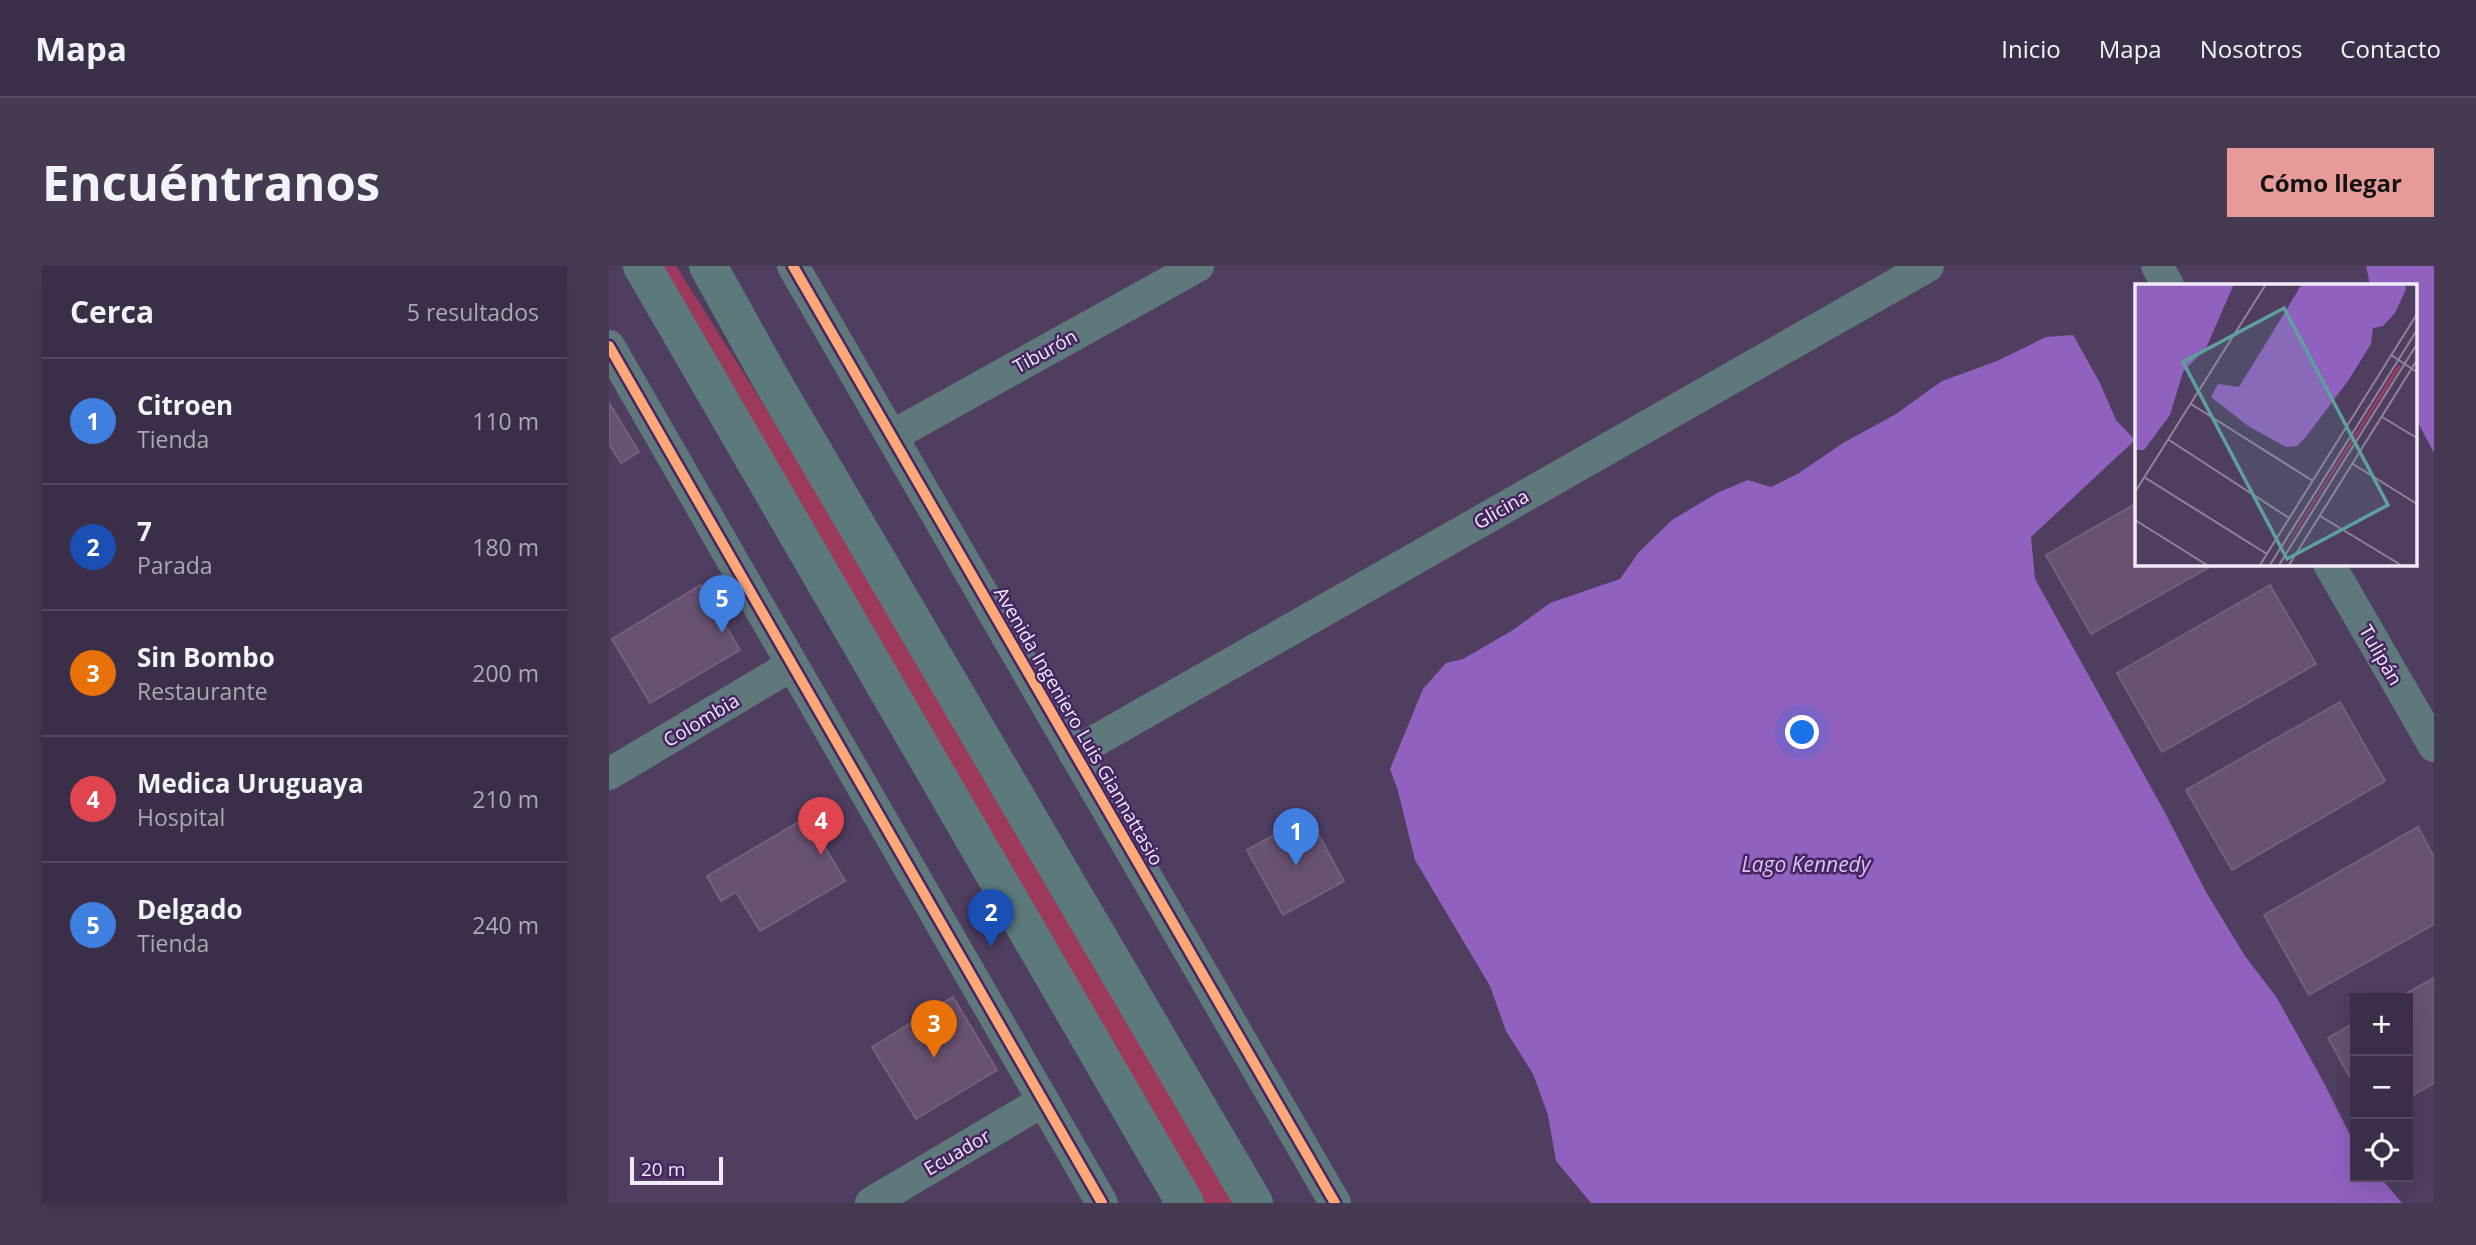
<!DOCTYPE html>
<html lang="es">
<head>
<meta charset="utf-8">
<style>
  :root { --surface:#3b2e48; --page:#463a52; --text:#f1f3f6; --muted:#aca8b4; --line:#544a60; --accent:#e69b98 }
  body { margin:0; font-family:"Open Sans",sans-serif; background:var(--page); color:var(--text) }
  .controls { position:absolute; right:21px; bottom:21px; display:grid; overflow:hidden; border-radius:0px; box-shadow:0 7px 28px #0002 }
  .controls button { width:63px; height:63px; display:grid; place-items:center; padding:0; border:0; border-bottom:2px solid var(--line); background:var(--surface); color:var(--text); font:35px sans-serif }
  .scale { position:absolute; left:21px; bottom:18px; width:93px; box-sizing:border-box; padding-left:7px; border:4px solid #f1ebf9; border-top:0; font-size:19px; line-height:24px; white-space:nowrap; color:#f1ebf9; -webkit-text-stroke:5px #452562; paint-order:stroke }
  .you { position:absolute; left:1194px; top:467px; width:24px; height:24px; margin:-18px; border:5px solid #fff; border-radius:50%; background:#1a73e8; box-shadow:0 0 0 10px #1a73e833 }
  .badge { display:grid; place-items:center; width:46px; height:46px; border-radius:50%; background:var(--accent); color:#fff; font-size:23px; font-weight:700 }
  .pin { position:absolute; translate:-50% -58px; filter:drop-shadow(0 2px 4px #0008) }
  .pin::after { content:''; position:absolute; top:37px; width:24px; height:21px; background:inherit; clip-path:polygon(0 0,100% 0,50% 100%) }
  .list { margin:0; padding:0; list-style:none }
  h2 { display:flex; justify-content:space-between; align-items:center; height:91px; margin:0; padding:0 28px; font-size:30px }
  h2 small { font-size:23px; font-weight:400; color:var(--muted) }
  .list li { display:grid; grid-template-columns:46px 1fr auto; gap:21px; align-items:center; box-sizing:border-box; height:126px; padding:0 28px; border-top:2px solid var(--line) }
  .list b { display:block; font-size:26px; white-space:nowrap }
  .list p { margin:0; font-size:23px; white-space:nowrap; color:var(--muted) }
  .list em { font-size:23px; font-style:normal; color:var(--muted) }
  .icon { flex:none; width:38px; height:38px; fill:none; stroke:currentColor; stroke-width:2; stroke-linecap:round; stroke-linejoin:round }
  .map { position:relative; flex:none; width:1825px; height:937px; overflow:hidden; border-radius:0px }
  header { display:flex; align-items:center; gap:42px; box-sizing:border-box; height:98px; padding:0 35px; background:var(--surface); border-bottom:2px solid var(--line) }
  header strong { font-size:33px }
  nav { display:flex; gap:38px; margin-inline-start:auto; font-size:24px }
  .intro { display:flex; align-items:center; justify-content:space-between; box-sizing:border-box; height:168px; padding:0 42px }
  h1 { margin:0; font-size:49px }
  .button { padding:18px 32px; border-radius:0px; background:var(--accent); color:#111; font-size:24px; font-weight:700 }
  main { display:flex; gap:42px; padding:0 42px }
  aside { flex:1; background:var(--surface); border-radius:0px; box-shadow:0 7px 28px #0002 }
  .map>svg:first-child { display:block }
</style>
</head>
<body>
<header>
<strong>Mapa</strong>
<nav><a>Inicio</a><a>Mapa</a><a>Nosotros</a><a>Contacto</a></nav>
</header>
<div class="intro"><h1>Encuéntranos</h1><a class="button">Cómo llegar</a></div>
<main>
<aside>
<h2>Cerca<small>5 resultados</small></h2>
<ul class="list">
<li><span class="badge" style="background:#3f7fe0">1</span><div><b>Citroen</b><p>Tienda</p></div><em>110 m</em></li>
<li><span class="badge" style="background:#1a4fb4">2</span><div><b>7</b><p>Parada</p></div><em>180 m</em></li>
<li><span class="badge" style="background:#e8710a">3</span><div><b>Sin Bombo</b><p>Restaurante</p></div><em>200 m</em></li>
<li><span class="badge" style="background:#e0444e">4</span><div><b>Medica Uruguaya</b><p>Hospital</p></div><em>210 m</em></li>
<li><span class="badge" style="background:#3f7fe0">5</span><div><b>Delgado</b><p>Tienda</p></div><em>240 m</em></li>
</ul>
</aside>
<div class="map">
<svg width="1825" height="937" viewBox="0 0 1825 937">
  <rect width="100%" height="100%" fill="#4f3e60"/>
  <path fill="#9d395b" d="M54,0H67L219,241L624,937H593Z"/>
  <g fill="#9161bf">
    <path d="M1757,0H1825V187L1806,151V19H1761Z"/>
    <path d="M1464,69L1490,115L1507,154L1526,174L1422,271L1426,313L1554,543L1597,626L1636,690L1668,732L1715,817L1746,879V911H1771L1793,937H982L947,895L939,849L924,808L897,765L881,720L806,594L789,525L781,503L814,423L837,397L854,393L904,364L941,337L1011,313L1030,286L1063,254L1110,226L1139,214L1162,221L1190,207L1234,177L1287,148L1333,115L1388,95L1437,71Z"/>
  </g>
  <g fill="#685171" stroke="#74627c" stroke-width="2">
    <path d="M0,137L30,186L12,197L0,178Z"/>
    <path d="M1528,237V298H1606L1482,368L1437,289Z"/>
    <path d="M92,319L131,384L41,437L3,373Z"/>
    <path d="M1661,319L1707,398L1553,486L1508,407Z"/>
    <path d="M1731,436L1776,515L1623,604L1577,524Z"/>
    <path d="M699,550L735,615L674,649L638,584Z"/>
    <path d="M198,551L236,615L151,665L127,626L112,635L98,610Z"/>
    <path d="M1809,561L1825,591V658L1700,729L1655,649Z"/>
    <path d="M1825,712V817L1799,832V732H1789Z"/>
    <path d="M344,731L388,804L307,853L263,781Z"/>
    <path d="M1746,757V820L1719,772Z"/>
  </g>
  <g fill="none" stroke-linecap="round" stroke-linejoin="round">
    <g stroke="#5f787c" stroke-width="32">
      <path d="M184,0L726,937"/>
      <path d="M1548,0L1559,19"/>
      <path d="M0,80L493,937"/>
      <path d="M283,170L589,0"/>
      <path d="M1720,298L1825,480"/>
      <path d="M465,487L1319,0"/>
      <path d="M0,508L183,399"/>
      <path d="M262,937L434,835"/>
    </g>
    <g stroke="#5c797c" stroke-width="38">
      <path d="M33,0L576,937"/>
      <path d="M99,0L163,115L645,937"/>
    </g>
    <g stroke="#452562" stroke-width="15">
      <g id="cycleway">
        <path d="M184,0L726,937"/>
        <path d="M0,80L493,937"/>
      </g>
    </g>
    <use href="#cycleway" stroke="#fea87a" stroke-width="10"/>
  </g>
  <g text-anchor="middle" stroke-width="5" stroke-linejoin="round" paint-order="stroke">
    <g font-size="19" fill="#f1ebf9" stroke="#452562">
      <text transform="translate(436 85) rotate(-29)" y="7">Tiburón</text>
      <text transform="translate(892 243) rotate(-30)" y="7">Glicina</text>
      <text transform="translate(1772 389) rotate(60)" y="7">Tulipán</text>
      <text transform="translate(92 454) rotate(-31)" y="7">Colombia</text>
      <text transform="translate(470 460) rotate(60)" y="7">Avenida Ingeniero Luis Giannattasio</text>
      <text transform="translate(348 886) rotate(-30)" y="7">Ecuador</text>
    </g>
    <g font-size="21" font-style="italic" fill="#dac3f5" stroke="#452562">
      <text x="1197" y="606">Lago Kennedy</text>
    </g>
  </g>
  <g transform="translate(1526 18)">
    <rect width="282" height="282" fill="#4f3e60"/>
    <path d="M263,81L266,82L140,281L166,237Z" fill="#9d395b"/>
    <path d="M0,0H99L71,64L48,88L35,131L9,166H0ZM167,0H270L271,5L260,29L248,42L238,44L236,60L213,97L170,154L162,162L151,163L113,142L76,113L83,100L104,103Z" fill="#9161bf"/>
    <path fill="none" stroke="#90839d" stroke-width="2" d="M256,71L282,88M56,120L178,197M247,133L282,154M34,156L154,234M218,180L282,220M9,193L132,270M0,208L131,0M185,232L266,281M0,236L72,281M125,281L282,30M135,281L282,46M144,281L282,60M154,281L282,76"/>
    <path fill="#5e9f9f" fill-opacity="0.15" stroke="#5e9f9f" stroke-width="3.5" d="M149,24L253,221L152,275L48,78Z"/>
    <rect width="282" height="282" fill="none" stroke="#f1ebf9" stroke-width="3.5"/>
  </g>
</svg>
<div class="controls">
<button>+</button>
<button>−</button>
<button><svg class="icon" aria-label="locate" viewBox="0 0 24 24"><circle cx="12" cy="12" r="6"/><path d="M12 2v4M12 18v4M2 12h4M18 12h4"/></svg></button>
</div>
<div class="scale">20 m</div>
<div class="you"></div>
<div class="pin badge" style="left:687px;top:600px;background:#3f7fe0">1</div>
<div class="pin badge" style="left:382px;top:681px;background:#1a4fb4">2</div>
<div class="pin badge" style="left:325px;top:792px;background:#e8710a">3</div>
<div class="pin badge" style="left:212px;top:589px;background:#e0444e">4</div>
<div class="pin badge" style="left:113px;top:367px;background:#3f7fe0">5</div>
</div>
</main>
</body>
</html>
